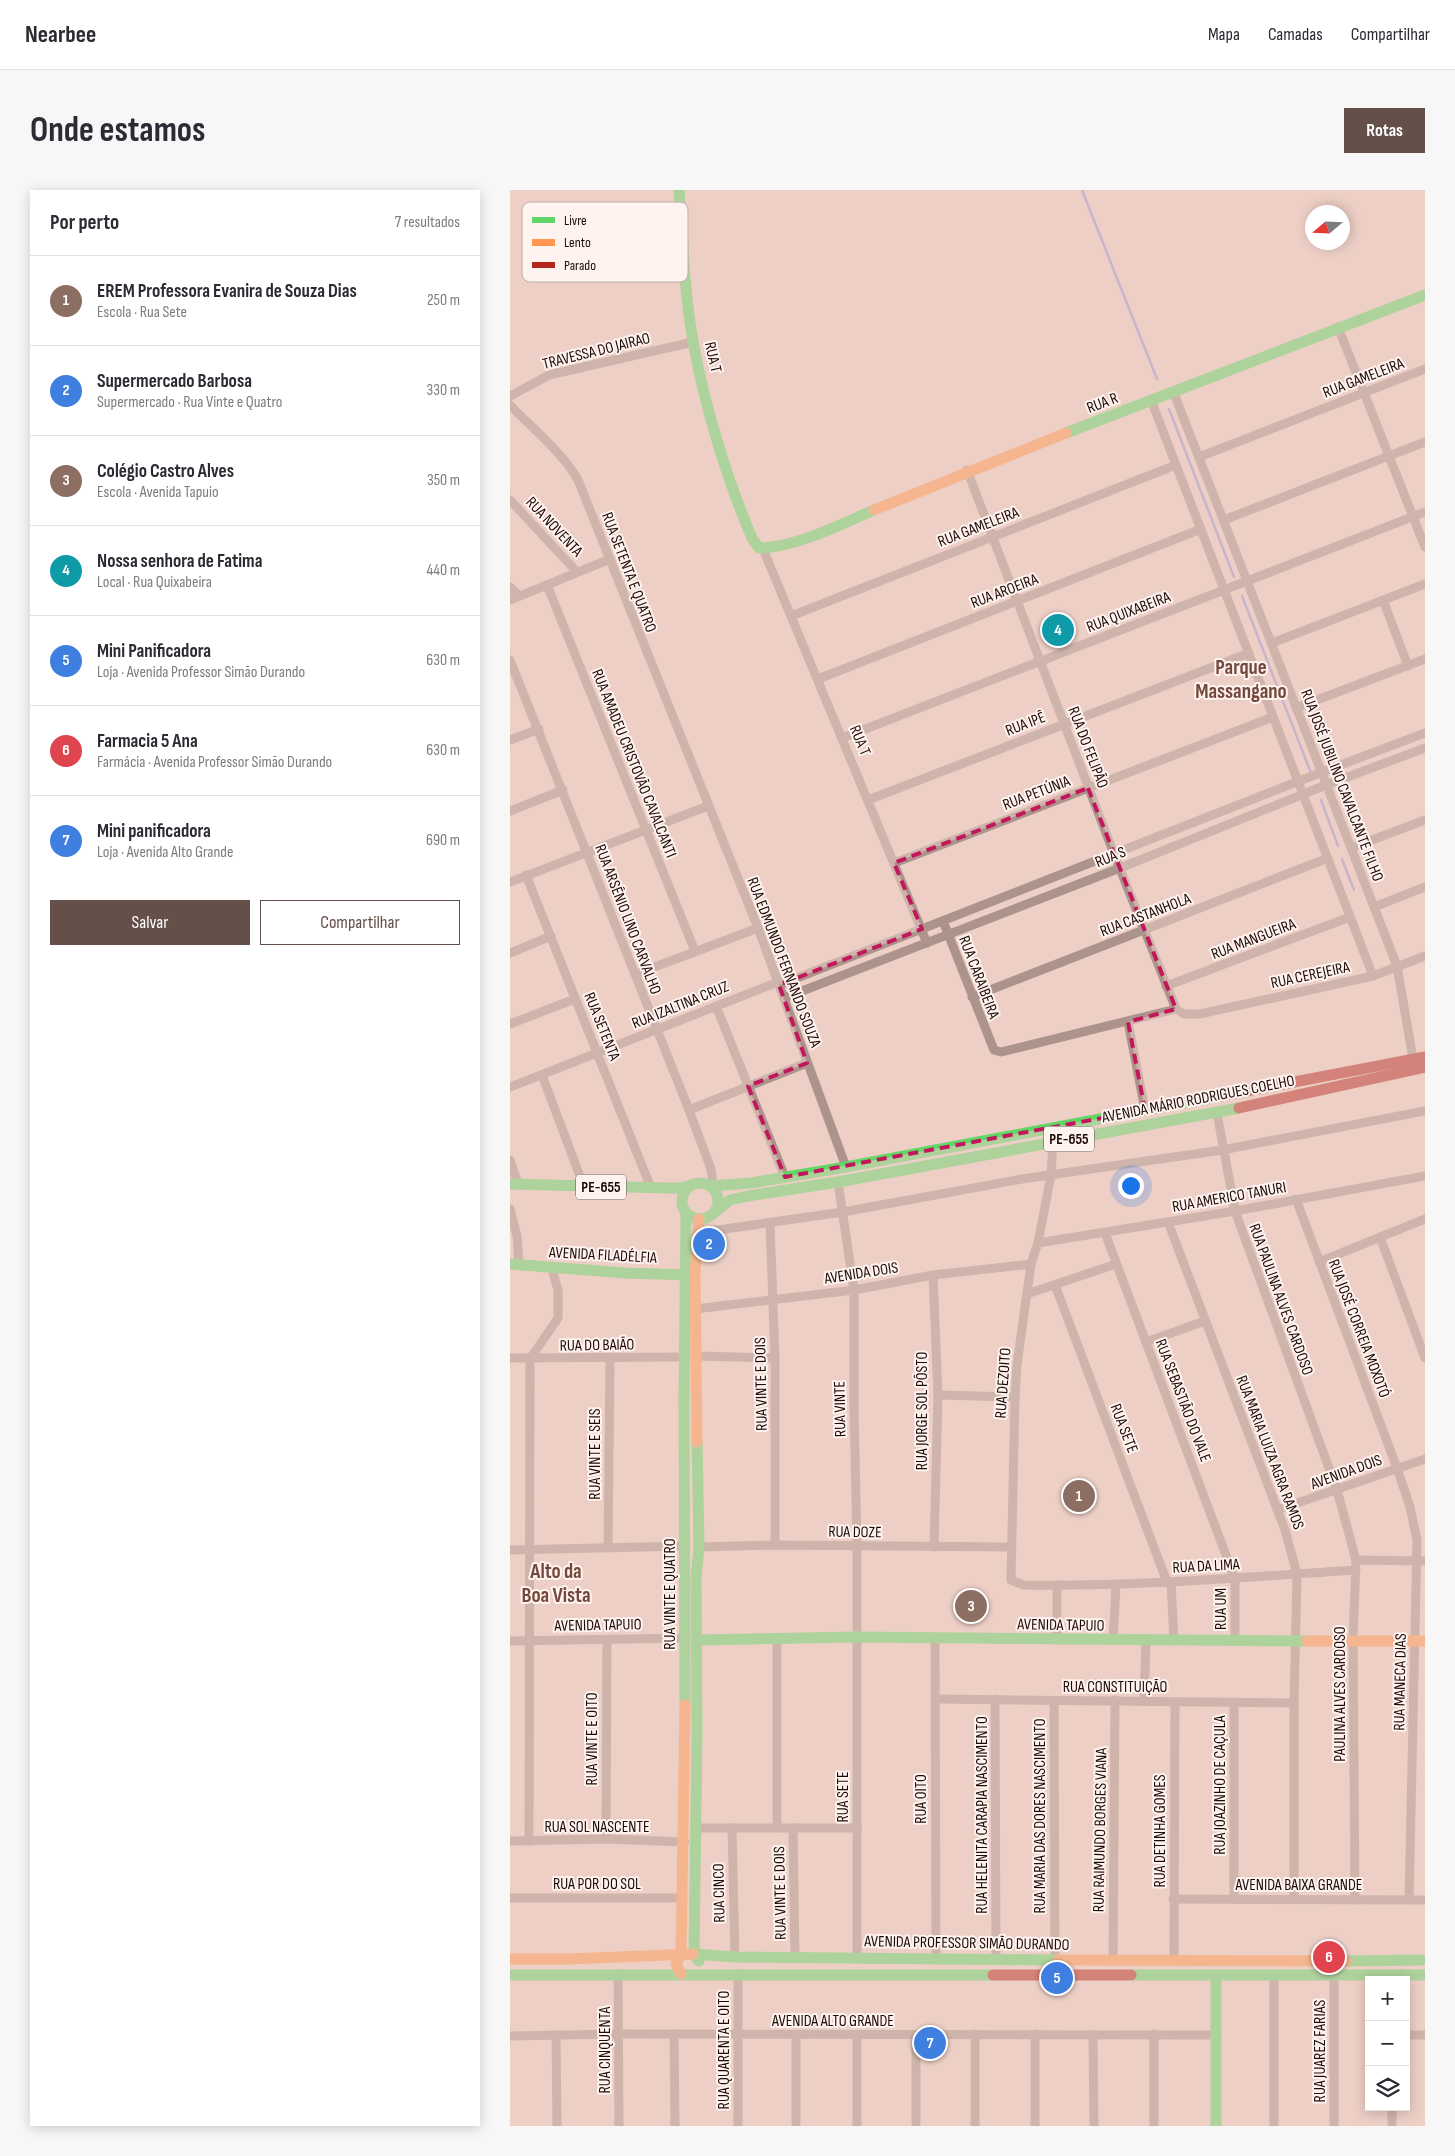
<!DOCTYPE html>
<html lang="pt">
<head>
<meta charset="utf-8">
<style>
  :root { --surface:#fff; --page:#f7f7f7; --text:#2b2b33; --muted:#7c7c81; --line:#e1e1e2; --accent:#654f49 }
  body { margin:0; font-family:"Sofia Sans Condensed",sans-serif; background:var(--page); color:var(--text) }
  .controls { position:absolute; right:15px; bottom:15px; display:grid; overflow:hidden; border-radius:0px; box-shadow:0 2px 12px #0003 }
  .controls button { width:45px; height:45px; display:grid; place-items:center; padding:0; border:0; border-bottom:1px solid var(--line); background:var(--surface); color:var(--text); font:25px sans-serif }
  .compass { position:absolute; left:795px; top:15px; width:45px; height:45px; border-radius:50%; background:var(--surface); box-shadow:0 2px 12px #0003; rotate:251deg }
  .you { position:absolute; left:620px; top:995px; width:18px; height:18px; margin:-12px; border:4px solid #fff; border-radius:50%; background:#1a73e8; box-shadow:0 0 0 8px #1a73e833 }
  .badge { display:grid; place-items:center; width:32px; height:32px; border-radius:50%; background:var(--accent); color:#fff; font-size:16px; font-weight:700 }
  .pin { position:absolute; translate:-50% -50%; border:2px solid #fff; box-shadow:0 1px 5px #0006 }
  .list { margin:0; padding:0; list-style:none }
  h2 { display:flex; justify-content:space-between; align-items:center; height:65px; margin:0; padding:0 20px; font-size:21px }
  h2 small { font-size:16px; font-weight:400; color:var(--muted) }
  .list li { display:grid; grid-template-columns:32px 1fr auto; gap:15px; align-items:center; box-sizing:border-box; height:90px; padding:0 20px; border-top:1px solid var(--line) }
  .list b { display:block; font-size:19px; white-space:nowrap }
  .list p { margin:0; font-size:16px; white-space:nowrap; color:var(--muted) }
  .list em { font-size:16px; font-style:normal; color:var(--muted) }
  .actions { display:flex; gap:10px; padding:15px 20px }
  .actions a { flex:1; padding:11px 0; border:1px solid var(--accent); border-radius:0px; text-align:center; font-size:18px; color:var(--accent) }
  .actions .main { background:var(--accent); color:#fff }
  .icon { flex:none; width:28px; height:28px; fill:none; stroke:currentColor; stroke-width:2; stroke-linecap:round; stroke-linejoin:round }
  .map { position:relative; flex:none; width:915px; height:1936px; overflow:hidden; border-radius:0px }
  header { display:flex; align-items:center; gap:30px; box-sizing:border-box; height:70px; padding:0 25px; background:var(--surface); border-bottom:1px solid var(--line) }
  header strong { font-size:24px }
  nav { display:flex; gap:28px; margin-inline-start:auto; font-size:18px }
  .intro { display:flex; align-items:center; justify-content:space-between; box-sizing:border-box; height:120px; padding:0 30px }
  h1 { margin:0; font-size:35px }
  .button { padding:12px 22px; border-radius:0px; background:var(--accent); color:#fff; font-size:18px; font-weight:700 }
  main { display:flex; gap:30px; padding:0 30px }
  aside { flex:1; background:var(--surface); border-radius:0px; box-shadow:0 2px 12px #0003 }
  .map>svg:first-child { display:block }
</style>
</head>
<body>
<header>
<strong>Nearbee</strong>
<nav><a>Mapa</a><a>Camadas</a><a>Compartilhar</a></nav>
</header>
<div class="intro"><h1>Onde estamos</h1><a class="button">Rotas</a></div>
<main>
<aside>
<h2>Por perto<small>7 resultados</small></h2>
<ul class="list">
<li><span class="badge" style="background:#8d6e63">1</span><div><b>EREM Professora Evanira de Souza Dias</b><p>Escola · Rua Sete</p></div><em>250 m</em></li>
<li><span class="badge" style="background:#3f7fe0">2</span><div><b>Supermercado Barbosa</b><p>Supermercado · Rua Vinte e Quatro</p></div><em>330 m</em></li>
<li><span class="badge" style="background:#8d6e63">3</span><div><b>Colégio Castro Alves</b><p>Escola · Avenida Tapuio</p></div><em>350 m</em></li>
<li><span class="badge" style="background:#0f9aa8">4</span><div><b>Nossa senhora de Fatima</b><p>Local · Rua Quixabeira</p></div><em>440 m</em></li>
<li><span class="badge" style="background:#3f7fe0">5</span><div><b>Mini Panificadora</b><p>Loja · Avenida Professor Simão Durando</p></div><em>630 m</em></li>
<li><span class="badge" style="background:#e0444e">6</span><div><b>Farmacia 5 Ana</b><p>Farmácia · Avenida Professor Simão Durando</p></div><em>630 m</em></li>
<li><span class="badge" style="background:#3f7fe0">7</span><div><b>Mini panificadora</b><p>Loja · Avenida Alto Grande</p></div><em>690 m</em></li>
</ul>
<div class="actions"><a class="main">Salvar</a><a>Compartilhar</a></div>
</aside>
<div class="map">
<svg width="915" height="1936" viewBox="0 0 915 1936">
  <rect width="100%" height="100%" fill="#edcfc6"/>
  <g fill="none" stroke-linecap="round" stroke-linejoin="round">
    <g stroke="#9a98d1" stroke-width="2.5">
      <path d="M572,0L647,189"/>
      <path d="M659,219L724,387"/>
      <path d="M732,406L801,583"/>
      <path d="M811,610L828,656"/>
      <path d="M832,669L844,700"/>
    </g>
    <g stroke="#ac938b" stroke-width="9">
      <path d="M828,137L915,357"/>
      <path d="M663,201L887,776L903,869"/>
      <path d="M0,206L39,185L183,152"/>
      <path d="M641,210L863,786"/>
      <path d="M0,215C22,238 53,263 68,290L248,738L336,977"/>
      <path d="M689,267L915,179"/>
      <path d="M457,280L604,664L666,819L674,824H690L863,786L915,766"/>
      <path d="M0,310L67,382"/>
      <path d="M714,330L915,252"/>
      <path d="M253,359L417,753"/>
      <path d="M37,395L185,761"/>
      <path d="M0,397L9,406"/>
      <path d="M0,410L100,369"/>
      <path d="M873,410L898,476"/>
      <path d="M281,426L666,275"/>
      <path d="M762,453L915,394"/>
      <path d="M0,470L179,920L201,979L204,1000"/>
      <path d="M308,489L691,339"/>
      <path d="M786,518L915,469"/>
      <path d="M332,548L915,322"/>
      <path d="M0,550L29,539"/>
      <path d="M358,610L739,463"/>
      <path d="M0,621L53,600"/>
      <path d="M841,658L915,630"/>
      <path d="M384,673L763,527"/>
      <path d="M16,685L141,998"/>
      <path d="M0,692L198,616"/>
      <path d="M864,717L915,697"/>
      <path d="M433,731L484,860L491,862L666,819"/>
      <path d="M0,763L41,746"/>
      <path d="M126,784L248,738"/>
      <path d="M269,795L812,582L915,543"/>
      <path d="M656,796L840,727"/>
      <path d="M462,807L818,668"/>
      <path d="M274,808L610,678L816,595L915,558"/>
      <path d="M206,816L275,987"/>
      <path d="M618,832L635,920"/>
      <path d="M0,834L65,809"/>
      <path d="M32,885L74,997"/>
      <path d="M0,897L268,792"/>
      <path d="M179,920L297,873"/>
      <path d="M707,923L725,1021L827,1300L846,1370L843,1450L845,1710"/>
      <path d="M543,952L541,985L528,1053L521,1074L507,1175L505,1207L501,1390L513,1395C624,1397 735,1387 846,1380"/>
      <path d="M0,970L8,994"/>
      <path d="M328,992L344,1100V1217L347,1356V1767"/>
      <path d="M786,1009L887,1278L900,1317L907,1350L899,1710"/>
      <path d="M0,1019L7,1046L9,1075"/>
      <path d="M658,1032L775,1340L787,1384L784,1513V1709"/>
      <path d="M260,1033L265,1168V1355"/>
      <path d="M187,1043L333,1022L512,989L712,960L915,921"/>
      <path d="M595,1043L725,1389V1450"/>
      <path d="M870,1047L915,1168"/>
      <path d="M528,1053L725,1021L915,986"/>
      <path d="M809,1072L915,1029"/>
      <path d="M423,1085L428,1205L424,1357"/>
      <path d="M545,1095L657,1392"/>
      <path d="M517,1104L606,1074"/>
      <path d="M185,1119L344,1100L423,1085L521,1074"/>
      <path d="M636,1152L695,1131"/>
      <path d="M187,1166L265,1168"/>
      <path d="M0,1168L175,1167"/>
      <path d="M428,1205L505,1207"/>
      <path d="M767,1320L915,1269"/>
      <path d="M189,1357L265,1355L501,1357"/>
      <path d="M98,1358L100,1169"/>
      <path d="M0,1360L175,1356"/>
      <path d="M846,1370L915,1371"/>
      <path d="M661,1392L664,1451"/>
      <path d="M267,1449V1638"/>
      <path d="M425,1449L426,1768"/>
      <path d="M547,1450V1395"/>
      <path d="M0,1451L176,1448"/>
      <path d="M603,1451L606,1394"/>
      <path d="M425,1509L784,1513"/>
      <path d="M485,1509L486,1770"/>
      <path d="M544,1511L545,1771"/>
      <path d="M634,1511L636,1451"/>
      <path d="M724,1512V1709"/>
      <path d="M187,1638H347"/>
      <path d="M222,1638L225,1767"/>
      <path d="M283,1638L285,1768"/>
      <path d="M96,1649L97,1450"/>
      <path d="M0,1651L96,1649L175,1652"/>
      <path d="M19,1651L20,1169L48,1128V1100L42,1079"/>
      <path d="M0,1708H173"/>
      <path d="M663,1709L915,1710"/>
      <path d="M603,1769L605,1510"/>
      <path d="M664,1770L665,1512"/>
      <path d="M108,1784L109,1936"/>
      <path d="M228,1784V1936"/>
      <path d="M764,1785V1936"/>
      <path d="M164,1844L165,1936"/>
      <path d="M525,1844V1936"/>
      <path d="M46,1845L47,1936"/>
      <path d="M347,1845V1936"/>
      <path d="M583,1845L584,1936"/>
      <path d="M896,1845H915"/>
      <path d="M0,1846L108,1844L707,1845"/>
      <path d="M286,1936V1845"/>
      <path d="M406,1936V1845"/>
      <path d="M465,1936V1844"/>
      <path d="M644,1936V1844"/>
      <path d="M824,1936V1786"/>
      <path d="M882,1936V1917"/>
    </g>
    <g stroke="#63d668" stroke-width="11">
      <path d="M169,0C173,50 174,102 183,151C194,214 217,290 242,348L249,358C285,358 331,334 364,320"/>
      <path d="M556,243L915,105"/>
      <circle cx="190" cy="1011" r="18"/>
      <path d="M0,994L156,998H172L182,995"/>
      <path d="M201,996L241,993L336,977L711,906"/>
      <path d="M205,1022L220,1010L238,1006L328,992L729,918"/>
      <path d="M0,1074L115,1083L180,1085"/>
      <path d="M187,1252L189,1357L186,1386L187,1541L184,1765L189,1771"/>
      <path d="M186,1450L346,1447L797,1451"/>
      <path d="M175,1515L174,1207L176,1022"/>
      <path d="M183,1764L225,1767L548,1770"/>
      <path d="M836,1771L915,1770"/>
      <path d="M0,1785H483"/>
      <path d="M621,1785H915"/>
      <path d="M706,1786V1936"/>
    </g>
    <g stroke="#ff974d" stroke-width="11">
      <path d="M364,320L556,243"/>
      <path d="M187,1252L185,1085L189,1029"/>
      <path d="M797,1451H915"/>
      <path d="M0,1769H60L183,1764"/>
      <path d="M548,1770L836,1771"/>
      <path d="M171,1784L166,1774L171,1765L175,1515"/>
    </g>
    <g stroke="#b3261e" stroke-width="11">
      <path d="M711,906L915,867"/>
      <path d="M729,918L915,877"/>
      <path d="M483,1785H621"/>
    </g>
  </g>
  <path d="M0 0H915V1936H0ZM578,598L666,819L618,832L635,920L275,987L238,896L297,873L269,795L412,739L384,673Z" fill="#edcfc6" fill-opacity=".55" fill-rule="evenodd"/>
  <path fill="none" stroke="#c2185b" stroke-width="4" stroke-dasharray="10 6" stroke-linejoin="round" d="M578,598L666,819L618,832L635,920L275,987L238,896L297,873L269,795L412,739L384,673Z"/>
  <g text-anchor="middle" stroke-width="4" stroke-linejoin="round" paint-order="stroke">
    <g fill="#fff3f0" stroke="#60504c" stroke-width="1">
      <rect x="534" y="936.5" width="50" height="25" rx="4"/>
      <rect x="66" y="984.5" width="50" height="25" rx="4"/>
    </g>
    <g font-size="15" font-weight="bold" fill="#1c0a06">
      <text x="559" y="954">PE-655</text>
      <text x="91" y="1002">PE-655</text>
    </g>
    <g font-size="16" fill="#1c0a06" stroke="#fff3f0">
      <text transform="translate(86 160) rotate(-14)" y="6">TRAVESSA DO JAIRAO</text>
      <text transform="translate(204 167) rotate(77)" y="6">RUA T</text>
      <text transform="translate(853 187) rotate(-21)" y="6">RUA GAMELEIRA</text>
      <text transform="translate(592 212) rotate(-21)" y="6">RUA R</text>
      <text transform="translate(45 336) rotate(47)" y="6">RUA NOVENTA</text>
      <text transform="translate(468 336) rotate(-21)" y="6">RUA GAMELEIRA</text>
      <text transform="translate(120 382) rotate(69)" y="6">RUA SETENTA E QUATRO</text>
      <text transform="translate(494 400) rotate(-21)" y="6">RUA AROEIRA</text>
      <text transform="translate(618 421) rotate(-21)" y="6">RUA QUIXABEIRA</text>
      <text transform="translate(515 533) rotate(-21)" y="6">RUA IPÊ</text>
      <text transform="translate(351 550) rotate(67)" y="6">RUA T</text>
      <text transform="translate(579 557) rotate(69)" y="6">RUA DO FELIPÃO</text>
      <text transform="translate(125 573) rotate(68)" y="6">RUA AMADEU CRISTOVÃO CAVALCANTI</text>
      <text transform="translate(833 595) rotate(69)" y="6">RUA JOSÉ JUBILINO CAVALCANTE FILHO</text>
      <text transform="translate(526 602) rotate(-21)" y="6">RUA PETÚNIA</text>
      <text transform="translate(600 666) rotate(-22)" y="6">RUA S</text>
      <text transform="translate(635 724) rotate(-21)" y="6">RUA CASTANHOLA</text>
      <text transform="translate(119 729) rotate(69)" y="6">RUA ARSÊNIO LINO CARVALHO</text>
      <text transform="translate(743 748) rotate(-21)" y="6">RUA MANGUEIRA</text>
      <text transform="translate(275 772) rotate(69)" y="6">RUA EDMUNDO FERNANDO SOUZA</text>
      <text transform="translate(800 784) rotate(-12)" y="6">RUA CEREJEIRA</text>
      <text transform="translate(470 787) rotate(69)" y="6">RUA CARAIBEIRA</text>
      <text transform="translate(170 814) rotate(-22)" y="6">RUA IZALTINA CRUZ</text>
      <text transform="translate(93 836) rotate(68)" y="6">RUA SETENTA</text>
      <text transform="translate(688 908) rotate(-11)" y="6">AVENIDA MÁRIO RODRIGUES COELHO</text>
      <text transform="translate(719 1006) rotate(-10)" y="6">RUA AMERICO TANURI</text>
      <text transform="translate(93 1064) rotate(3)" y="6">AVENIDA FILADÉLFIA</text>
      <text transform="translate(351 1082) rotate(-9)" y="6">AVENIDA DOIS</text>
      <text transform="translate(772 1109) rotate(70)" y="6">RUA PAULINA ALVES CARDOSO</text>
      <text transform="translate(850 1138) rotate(69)" y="6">RUA JOSÉ CORREIA MOXOTÓ</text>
      <text transform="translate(87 1154) rotate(-1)" y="6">RUA DO BAIÃO</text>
      <text transform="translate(492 1193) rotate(-86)" y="6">RUA DEZOITO</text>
      <text transform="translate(250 1194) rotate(-91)" y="6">RUA VINTE E DOIS</text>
      <text transform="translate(674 1210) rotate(69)" y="6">RUA SEBASTIÃO DO VALE</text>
      <text transform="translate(329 1219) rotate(-91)" y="6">RUA VINTE</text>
      <text transform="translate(411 1221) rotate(-90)" y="6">RUA JORGE SOL PÔSTO</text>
      <text transform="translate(615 1238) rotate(69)" y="6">RUA SETE</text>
      <text transform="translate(761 1262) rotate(69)" y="6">RUA MARIA LUIZA AGRA RAMOS</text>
      <text transform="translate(84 1264) rotate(-90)" y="6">RUA VINTE E SEIS</text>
      <text transform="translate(836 1281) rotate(-20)" y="6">AVENIDA DOIS</text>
      <text transform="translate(345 1341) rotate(1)" y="6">RUA DOZE</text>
      <text transform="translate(696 1375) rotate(-3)" y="6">RUA DA LIMA</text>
      <text transform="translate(159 1404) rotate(-90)" y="6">RUA VINTE E QUATRO</text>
      <text transform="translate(710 1419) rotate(-90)" y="6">RUA UM</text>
      <text transform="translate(88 1434) rotate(-1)" y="6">AVENIDA TAPUIO</text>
      <text transform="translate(551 1434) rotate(1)" y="6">AVENIDA TAPUIO</text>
      <text transform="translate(889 1492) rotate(-89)" y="6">RUA MANECA DIAS</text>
      <text x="605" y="1502">RUA CONSTITUIÇÃO</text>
      <text transform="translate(829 1504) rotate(-90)" y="6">PAULINA ALVES CARDOSO</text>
      <text transform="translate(81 1549) rotate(-90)" y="6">RUA VINTE E OITO</text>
      <text transform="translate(709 1595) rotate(-90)" y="6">RUA JOAZINHO DE CAÇULA</text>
      <text transform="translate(332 1607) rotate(-90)" y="6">RUA SETE</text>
      <text transform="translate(410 1609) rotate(-90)" y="6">RUA OITO</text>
      <text transform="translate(471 1625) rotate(-90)" y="6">RUA HELENITA CARAPIA NASCIMENTO</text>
      <text transform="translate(529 1626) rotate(-90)" y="6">RUA MARIA DAS DORES NASCIMENTO</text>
      <text x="87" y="1642">RUA SOL NASCENTE</text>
      <text transform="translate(589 1640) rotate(-89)" y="6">RUA RAIMUNDO BORGES VIANA</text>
      <text transform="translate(649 1641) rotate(-90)" y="6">RUA DETINHA GOMES</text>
      <text x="87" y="1699">RUA POR DO SOL</text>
      <text x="789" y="1700">AVENIDA BAIXA GRANDE</text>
      <text transform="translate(208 1703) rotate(-91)" y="6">RUA CINCO</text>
      <text transform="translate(269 1703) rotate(-91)" y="6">RUA VINTE E DOIS</text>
      <text transform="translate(457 1752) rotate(1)" y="6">AVENIDA PROFESSOR SIMÃO DURANDO</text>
      <text x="323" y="1836">AVENIDA ALTO GRANDE</text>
      <text transform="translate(94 1860) rotate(-90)" y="6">RUA CINQUENTA</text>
      <text transform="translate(213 1860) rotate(-90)" y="6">RUA QUARENTA E OITO</text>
      <text transform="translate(809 1861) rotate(-90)" y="6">RUA JUAREZ FARIAS</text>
    </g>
    <g font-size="21" font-weight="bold" fill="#74483a" stroke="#fff3f0">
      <text x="731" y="484">Parque<tspan x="731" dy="24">Massangano</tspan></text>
      <text x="46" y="1388">Alto da<tspan x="46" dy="24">Boa Vista</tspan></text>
    </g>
  </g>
  <rect x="12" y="12" width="166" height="80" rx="8" fill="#fff3f0" stroke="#bbadaa" stroke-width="1"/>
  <rect x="22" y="27" width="23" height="6" fill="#63d668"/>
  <rect x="22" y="49" width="23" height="7" fill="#ff974d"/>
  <rect x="22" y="72" width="23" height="6" fill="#b3261e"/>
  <g font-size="14" fill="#1c0a06">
    <text x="54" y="35">Livre</text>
    <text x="54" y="57">Lento</text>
    <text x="54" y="80">Parado</text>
  </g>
</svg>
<div class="controls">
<button>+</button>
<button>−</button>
<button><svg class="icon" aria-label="layers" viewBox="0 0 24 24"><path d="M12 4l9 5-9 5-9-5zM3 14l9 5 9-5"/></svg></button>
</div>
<svg class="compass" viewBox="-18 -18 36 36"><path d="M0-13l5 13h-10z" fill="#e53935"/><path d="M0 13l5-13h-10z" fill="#7c7c81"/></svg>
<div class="you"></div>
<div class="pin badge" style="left:569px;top:1306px;background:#8d6e63">1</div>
<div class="pin badge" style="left:199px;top:1054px;background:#3f7fe0">2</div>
<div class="pin badge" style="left:461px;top:1416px;background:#8d6e63">3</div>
<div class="pin badge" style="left:548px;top:440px;background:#0f9aa8">4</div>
<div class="pin badge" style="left:547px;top:1788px;background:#3f7fe0">5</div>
<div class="pin badge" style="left:819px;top:1767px;background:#e0444e">6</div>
<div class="pin badge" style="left:420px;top:1853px;background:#3f7fe0">7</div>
</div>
</main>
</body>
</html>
